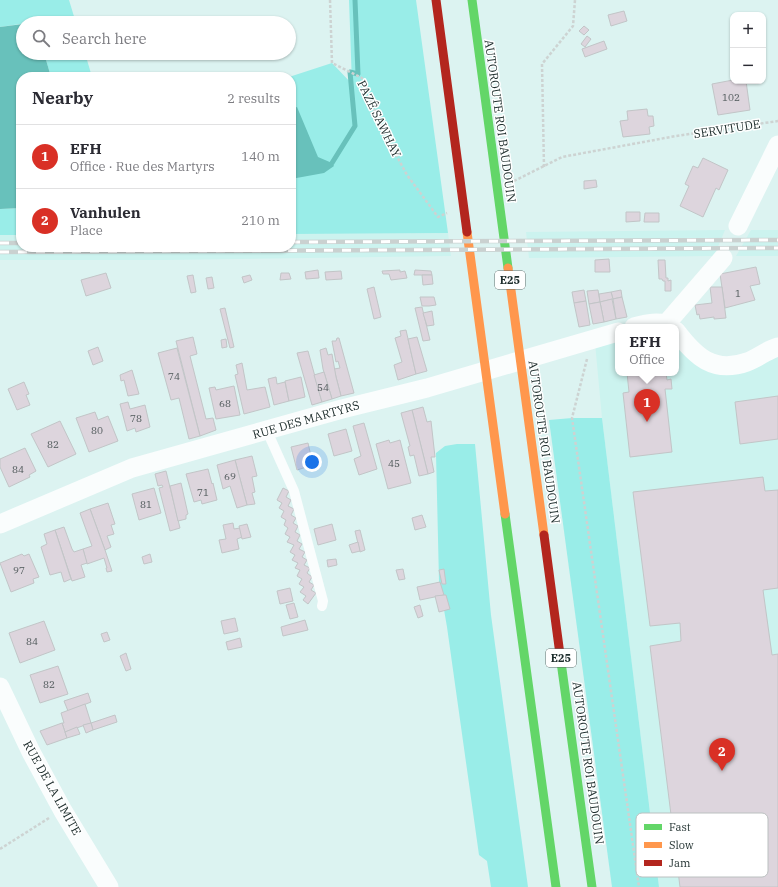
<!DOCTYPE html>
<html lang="en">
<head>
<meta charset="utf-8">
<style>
  :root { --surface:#fff; --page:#f7f7f7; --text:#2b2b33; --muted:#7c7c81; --line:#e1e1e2; --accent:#d93025 }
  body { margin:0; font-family:"IBM Plex Serif",serif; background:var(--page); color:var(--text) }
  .controls { position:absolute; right:12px; top:12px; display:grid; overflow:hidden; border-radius:8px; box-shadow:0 1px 3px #0004 }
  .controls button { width:36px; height:36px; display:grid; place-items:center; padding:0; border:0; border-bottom:1px solid var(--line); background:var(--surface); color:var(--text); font:20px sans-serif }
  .you { position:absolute; left:312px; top:462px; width:14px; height:14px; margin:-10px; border:3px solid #fff; border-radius:50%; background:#1a73e8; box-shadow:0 0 0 6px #1a73e833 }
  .badge { display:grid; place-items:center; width:26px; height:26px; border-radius:50%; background:var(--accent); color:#fff; font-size:13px; font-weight:700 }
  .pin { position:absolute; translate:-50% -33px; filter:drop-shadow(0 1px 2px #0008) }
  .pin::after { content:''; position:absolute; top:21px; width:14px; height:12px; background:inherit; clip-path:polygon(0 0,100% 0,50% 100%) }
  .popup { position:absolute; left:615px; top:324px; width:64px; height:52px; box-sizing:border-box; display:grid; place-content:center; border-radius:8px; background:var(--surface); filter:drop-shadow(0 1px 3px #0005); font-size:13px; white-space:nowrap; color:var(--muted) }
  .popup b { font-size:15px; color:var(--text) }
  .popup::after { content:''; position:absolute; left:50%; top:100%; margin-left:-8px; border:8px solid transparent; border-top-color:var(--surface) }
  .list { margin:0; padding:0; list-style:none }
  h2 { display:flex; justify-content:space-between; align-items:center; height:52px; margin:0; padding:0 16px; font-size:17px }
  h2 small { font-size:13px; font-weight:400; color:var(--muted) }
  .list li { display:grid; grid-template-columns:26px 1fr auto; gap:12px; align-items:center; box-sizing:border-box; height:64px; padding:0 16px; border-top:1px solid var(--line) }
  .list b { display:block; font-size:15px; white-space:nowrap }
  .list p { margin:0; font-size:13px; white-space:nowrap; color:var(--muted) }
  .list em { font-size:13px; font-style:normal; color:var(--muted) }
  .icon { flex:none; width:22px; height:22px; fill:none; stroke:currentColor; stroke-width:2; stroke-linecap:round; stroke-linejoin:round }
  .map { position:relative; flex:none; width:778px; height:887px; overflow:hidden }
  .search { position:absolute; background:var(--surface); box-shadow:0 1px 3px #0004; left:16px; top:16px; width:280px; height:44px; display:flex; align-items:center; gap:10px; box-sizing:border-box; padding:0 14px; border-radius:22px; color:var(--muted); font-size:15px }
  .panel { position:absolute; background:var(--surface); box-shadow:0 1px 3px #0004; left:16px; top:72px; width:280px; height:180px; border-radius:16px }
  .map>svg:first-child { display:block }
</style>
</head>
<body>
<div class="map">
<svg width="778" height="887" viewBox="0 0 778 887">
  <rect width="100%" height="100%" fill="#dcf3f1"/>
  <g fill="#ccf3ef">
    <path d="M725,230L714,256L529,258L526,232Z"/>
    <path d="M751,230H778V256H736Z"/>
    <path d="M448,233L451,256L167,260H0V235H21V247H291V234Z"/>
    <path d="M676,331L714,364L778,346V887H659L602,418L595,343L618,337V373H676Z"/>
  </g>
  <g fill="#99ede8">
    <path d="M0,0H69L76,23L34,22L0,27Z"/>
    <path d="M349,0H416L448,233L291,234V77H289L332,63L352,84Z"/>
    <path d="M44,53H85L92,77H51Z"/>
    <path d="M21,208V235H0V209Z"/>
    <path d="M572,418H602L659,887H612L549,420Z"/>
    <path d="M457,444H475L491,615L528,887H491L487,861L479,855L447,627L439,581L436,453L445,446Z"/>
  </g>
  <g fill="#68c1bb">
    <path d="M23,24V53H44L51,77H21V208L0,209V27Z"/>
    <path d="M297,107L318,157L332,163L334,166L324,173L291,179V109Z"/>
  </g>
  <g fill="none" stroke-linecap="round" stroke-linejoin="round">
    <path stroke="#68c1bb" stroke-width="5" d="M332,163L355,126L350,72L358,74L355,0"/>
  </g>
  <g fill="#ddd5dd" stroke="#c2c5c7">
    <path d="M624,11L627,21L611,26L608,15Z"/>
    <path d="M584,26L589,30L584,35L579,31Z"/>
    <path d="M587,36L591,39L585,47L581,44Z"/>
    <path d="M604,41L607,49L585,57L582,49Z"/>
    <path d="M733,80L746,81L750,110L718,115L712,84Z"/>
    <path d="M647,109L648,116H653L654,126L649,127L650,134L623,137L620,121L628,120L627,111Z"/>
    <path d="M703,158L728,170L719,190L716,188L703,217L680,206L689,186L685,184L693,166L698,168Z"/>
    <path d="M596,180L597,187L584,189V181Z"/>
    <path d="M626,212H640V221L626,222Z"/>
    <path d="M645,213H659V222H644Z"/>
    <path d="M609,259L610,272H595V260Z"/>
    <path d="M658,260H665L666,278H668V281L671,280V291H665V281H663L662,279H659Z"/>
    <path d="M756,267L760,284L750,286L755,300L725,308L720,274Z"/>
    <path d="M318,270L319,278L306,279L305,272Z"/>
    <path d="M400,270V272L405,271L407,278L391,280L389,274H383L382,271Z"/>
    <path d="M415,270L431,271L432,275H414Z"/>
    <path d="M341,271L342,279L326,280L325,272Z"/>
    <path d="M106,273L111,288L86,296L81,280Z"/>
    <path d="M281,273H289L291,279L280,280Z"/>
    <path d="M193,275L196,292L191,293L187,276Z"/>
    <path d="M250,275L252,280L244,283L242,277Z"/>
    <path d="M422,275H432L433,284L423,285Z"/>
    <path d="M212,277L214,288L208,289L206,278Z"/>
    <path d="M374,287L381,317L374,319L367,289Z"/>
    <path d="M710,287H722L726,318L714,319V317L700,319L699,314L697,315L695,305L712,303Z"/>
    <path d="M584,290L586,301L574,303L572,292Z"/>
    <path d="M598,290L600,302L589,304L587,291Z"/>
    <path d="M621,290L622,297L613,299L611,292Z"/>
    <path d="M611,292L613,299L600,302L599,294Z"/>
    <path d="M420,297H434L436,305L429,306H422Z"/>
    <path d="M622,297L627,317L616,319L613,299Z"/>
    <path d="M612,299L616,319L604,322L600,302Z"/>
    <path d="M586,301L590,325L579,327L574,303Z"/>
    <path d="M600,302L604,322L593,324L589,304Z"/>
    <path d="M422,307L430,340L423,341L415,308Z"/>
    <path d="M225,308L234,347L230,348L220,309Z"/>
    <path d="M432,311L434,325L427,326L423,313Z"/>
    <path d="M406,330L416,374L398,380L394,365L402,362L395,338L401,336L400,331Z"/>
    <path d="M193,337L197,354L190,356L206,419L213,418L216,430L200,436L176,341Z"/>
    <path d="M417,337L427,371L416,374L408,339Z"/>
    <path d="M337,338H339L354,393L341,396L334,369L340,368L338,361L336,362L332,341H336Z"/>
    <path d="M226,339L227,347L222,348L221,340Z"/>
    <path d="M98,347L103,361L93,365L88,351Z"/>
    <path d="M177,348L200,436L189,439L179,398L171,400L158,353Z"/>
    <path d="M326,348L328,355L332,354L336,377L341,396L332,399L323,369L320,350Z"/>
    <path d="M308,351L322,402L312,405L297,353Z"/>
    <path d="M242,363L247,390L265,387L270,407L244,414L235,375L238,374L236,365Z"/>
    <path d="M132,370L139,394L128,396L124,380L121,381L120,375Z"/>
    <path d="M324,372L332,399L322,402L314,375Z"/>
    <path d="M627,373H666L667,380L671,379L672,389H665L672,452L630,457L623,393L629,392Z"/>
    <path d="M276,377L277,384L285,382L289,401L274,405L268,379Z"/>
    <path d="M301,377L305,397L289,401L285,381Z"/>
    <path d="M24,382L29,394L26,395L30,405L17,410L8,389Z"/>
    <path d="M234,386L240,415L216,419L209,388L215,387L216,390Z"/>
    <path d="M778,396V439L740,444L735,402Z"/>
    <path d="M128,402L130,409L145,405L150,427L136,432L135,428L127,431L120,404Z"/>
    <path d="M423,407L427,422L431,421L435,457H431L434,472L428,474L412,410Z"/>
    <path d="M412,410L428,474L419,476L414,455L410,456L408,447L410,446L401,413Z"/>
    <path d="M95,412L98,420L108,416L118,441L89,452L76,418Z"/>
    <path d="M60,421L76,454L48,467L31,434Z"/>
    <path d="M364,423L377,469L359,475L354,459L361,456L353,426Z"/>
    <path d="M346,429L352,451L334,456L328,434Z"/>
    <path d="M389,440L390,443L400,440L411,483L388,489L376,444Z"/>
    <path d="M308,443L313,465L297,470L291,447Z"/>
    <path d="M25,448L36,471L29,475L30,477L9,487L0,467V459Z"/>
    <path d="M252,456L257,476L252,477L255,492L252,493L255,504L247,505L235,460Z"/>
    <path d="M235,460L247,505L237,508L230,486L223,489L217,465Z"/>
    <path d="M208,469L212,484L213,483L217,500L202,504L201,500L194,502L186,474Z"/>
    <path d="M166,471L180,528L170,531L159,488L163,487L162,485L158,486L155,474Z"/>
    <path d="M763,477L765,491L778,490V588L763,590L772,655L778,654V887H680L650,646L681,641L680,623L650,626L633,492Z"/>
    <path d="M181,483L188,514L186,515V519L178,521L170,486Z"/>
    <path d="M154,488L161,513L139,520L132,494Z"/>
    <path d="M283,488L289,491L286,497L291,500L288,506L294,509L291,515L296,518L293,523L298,526L295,532L300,535L297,541L302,544L299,549L305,552L302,557L307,560L304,565L310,568L307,573L312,577L309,582L314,585L311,590L316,593L308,604L303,600L306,596L300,592L304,587L299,584L302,579L297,576L300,570L295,568L298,563L292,560L295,555L290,552L294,545L287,542L290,537L285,534L288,528L284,525L286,520L281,517L284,511L279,508L282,503L277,500Z"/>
    <path d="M108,503L115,524L111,525L114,534L107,536L111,547L105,550L90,509Z"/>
    <path d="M90,509L105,550L112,571L107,572L106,568H107L104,558L87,564L83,549L92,546L80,513Z"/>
    <path d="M422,515L426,527L415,530L412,518Z"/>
    <path d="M233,523L234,529L240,528L242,537L237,539L239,549L222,553L219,540L226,539L223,525Z"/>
    <path d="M247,524L251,537L242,539L239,526Z"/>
    <path d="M332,524L336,540L318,545L314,529Z"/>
    <path d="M64,527L72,549L74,552L83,549L87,563L81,565L85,577L72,581L55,530Z"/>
    <path d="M55,530L71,579L64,582L61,572L50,575L41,547L47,544L44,534Z"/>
    <path d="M360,530L365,550L360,552L355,531Z"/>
    <path d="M358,542L360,551L352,553L349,545Z"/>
    <path d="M22,554L24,556L29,554L39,577L33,579L34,583L11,592L0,563Z"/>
    <path d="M150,554L152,562L144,564L142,557Z"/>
    <path d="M336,559L337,565L328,567L327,560Z"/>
    <path d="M403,569L405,579L399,580L396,570Z"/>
    <path d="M444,569L446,584H442L439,570Z"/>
    <path d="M440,582L444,595L420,600L417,587Z"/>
    <path d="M290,588L293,601L280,604L277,591Z"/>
    <path d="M444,595H446L450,609L439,612L435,596Z"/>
    <path d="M294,603L298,617L290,619L286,605Z"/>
    <path d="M420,605L423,616L418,618L414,607Z"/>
    <path d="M235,618L238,631L224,634L221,621Z"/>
    <path d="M305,620L308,630L283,636L281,627Z"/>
    <path d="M44,621L55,650L20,663L9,633Z"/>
    <path d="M107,632L110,640L104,642L101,634Z"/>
    <path d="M240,638L242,647L228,650L226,642Z"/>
    <path d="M126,653L131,669L126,671L120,656Z"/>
    <path d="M58,666L68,694L40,703L30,675Z"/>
    <path d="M88,693L91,702L68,711L64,701Z"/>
    <path d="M85,704L91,723L65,732L62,723H64L61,713Z"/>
    <path d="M115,715L117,722L93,730L91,723Z"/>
    <path d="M62,723L67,738L47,745L40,731Z"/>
    <path d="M91,723L93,730L86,733L83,725Z"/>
    <path d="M77,727L80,734L67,738L65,732Z"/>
  </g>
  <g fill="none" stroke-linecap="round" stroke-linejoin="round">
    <g stroke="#cdd3d2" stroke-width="2.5" stroke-dasharray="3 2" stroke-linecap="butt">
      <path d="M330,0L332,63L362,78L382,129L407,175L438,217L447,213"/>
      <path d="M544,167L542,64L573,26L575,0"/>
      <path d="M514,181L562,157L676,136L778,121"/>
      <path d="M587,359L572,418L639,887"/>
      <path d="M0,849L49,818"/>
    </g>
    <path stroke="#fafdfd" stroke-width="10" d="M267,431L294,491L323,601L322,606"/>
    <g stroke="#fafdfd" stroke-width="19">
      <path d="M738,226L778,145"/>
      <path d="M666,324L723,258"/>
      <path d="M634,327C645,324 661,320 670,327"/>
      <path d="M676,331C695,356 713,374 747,362C758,358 767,350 778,347"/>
      <path d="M0,524L132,468L342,409L427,388L618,332"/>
      <path d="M0,687L31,752L63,811L109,887"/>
    </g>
    <g stroke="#63d668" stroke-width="9">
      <path d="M472,0L508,268"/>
      <path d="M505,514L556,887"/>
      <path d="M561,662L592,887"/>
    </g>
    <g stroke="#ff974d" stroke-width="9">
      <path d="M467,232L505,514"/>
      <path d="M508,268L544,535"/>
    </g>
    <g stroke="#b3261e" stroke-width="9">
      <path d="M436,0L467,232"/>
      <path d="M544,535L561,662"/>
    </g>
    <g stroke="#cad1d0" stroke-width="4.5">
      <g id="rail">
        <path d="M291,242L778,240"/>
        <path d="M0,243H21"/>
        <path d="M0,252L778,248"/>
      </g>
    </g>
    <use href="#rail" stroke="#fff" stroke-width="3" stroke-dasharray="9" stroke-linecap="butt"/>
  </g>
  <g text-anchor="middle" stroke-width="3" stroke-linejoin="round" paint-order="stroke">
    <g font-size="10" fill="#4d5758">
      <text x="731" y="101">102</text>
      <text x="738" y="297">1</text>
      <text x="174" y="380">74</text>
      <text x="323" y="391">54</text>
      <text x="225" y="407">68</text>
      <text x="136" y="422">78</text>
      <text x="97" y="434">80</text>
      <text x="53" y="448">82</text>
      <text x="394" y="467">45</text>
      <text x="18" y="473">84</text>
      <text x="230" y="480">69</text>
      <text x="203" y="496">71</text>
      <text x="146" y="508">81</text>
      <text x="19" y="574">97</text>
      <text x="32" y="645">84</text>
      <text x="49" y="688">82</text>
    </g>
    <g fill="#fff" stroke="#616c6b" stroke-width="1">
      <rect x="495" y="271" width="30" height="18" rx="3"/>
      <rect x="546" y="649" width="30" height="18" rx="3"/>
    </g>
    <g font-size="11" font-weight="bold" fill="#1d2d2c">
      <text x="510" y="284">E25</text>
      <text x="561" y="662">E25</text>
    </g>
    <g font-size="12" fill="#1d2d2c" stroke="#fff">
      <text transform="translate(379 119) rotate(64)" y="4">PAZÊ SAWHAY</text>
      <text transform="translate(500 121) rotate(82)" y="4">AUTOROUTE ROI BAUDOUIN</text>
      <text transform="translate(727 129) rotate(-9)" y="4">SERVITUDE</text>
      <text transform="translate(306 420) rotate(-16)" y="4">RUE DES MARTYRS</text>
      <text transform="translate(544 442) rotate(82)" y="4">AUTOROUTE ROI BAUDOUIN</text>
      <text transform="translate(588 763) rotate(82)" y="4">AUTOROUTE ROI BAUDOUIN</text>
      <text transform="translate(52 788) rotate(61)" y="4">RUE DE LA LIMITE</text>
    </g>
  </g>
  <rect x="636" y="813" width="132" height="64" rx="6" fill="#fff" stroke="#bbc0c0" stroke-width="1"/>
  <rect x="644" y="824" width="18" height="6" fill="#63d668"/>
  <rect x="644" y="842" width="18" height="6" fill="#ff974d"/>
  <rect x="644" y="860" width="18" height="6" fill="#b3261e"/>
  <g font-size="11" fill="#1d2d2c">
    <text x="669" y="831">Fast</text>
    <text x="669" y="849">Slow</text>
    <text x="669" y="867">Jam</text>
  </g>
</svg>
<div class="controls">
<button>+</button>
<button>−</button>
</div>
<div class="you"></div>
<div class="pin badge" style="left:647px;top:422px">1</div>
<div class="popup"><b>EFH</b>Office</div>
<div class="pin badge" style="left:722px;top:771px">2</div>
<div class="search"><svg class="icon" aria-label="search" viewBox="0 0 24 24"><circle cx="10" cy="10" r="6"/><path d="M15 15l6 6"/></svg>Search here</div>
<section class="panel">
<h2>Nearby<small>2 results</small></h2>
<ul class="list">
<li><span class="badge">1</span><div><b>EFH</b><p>Office · Rue des Martyrs</p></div><em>140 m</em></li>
<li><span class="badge">2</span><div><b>Vanhulen</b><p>Place</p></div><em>210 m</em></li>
</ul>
</section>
</div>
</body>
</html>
